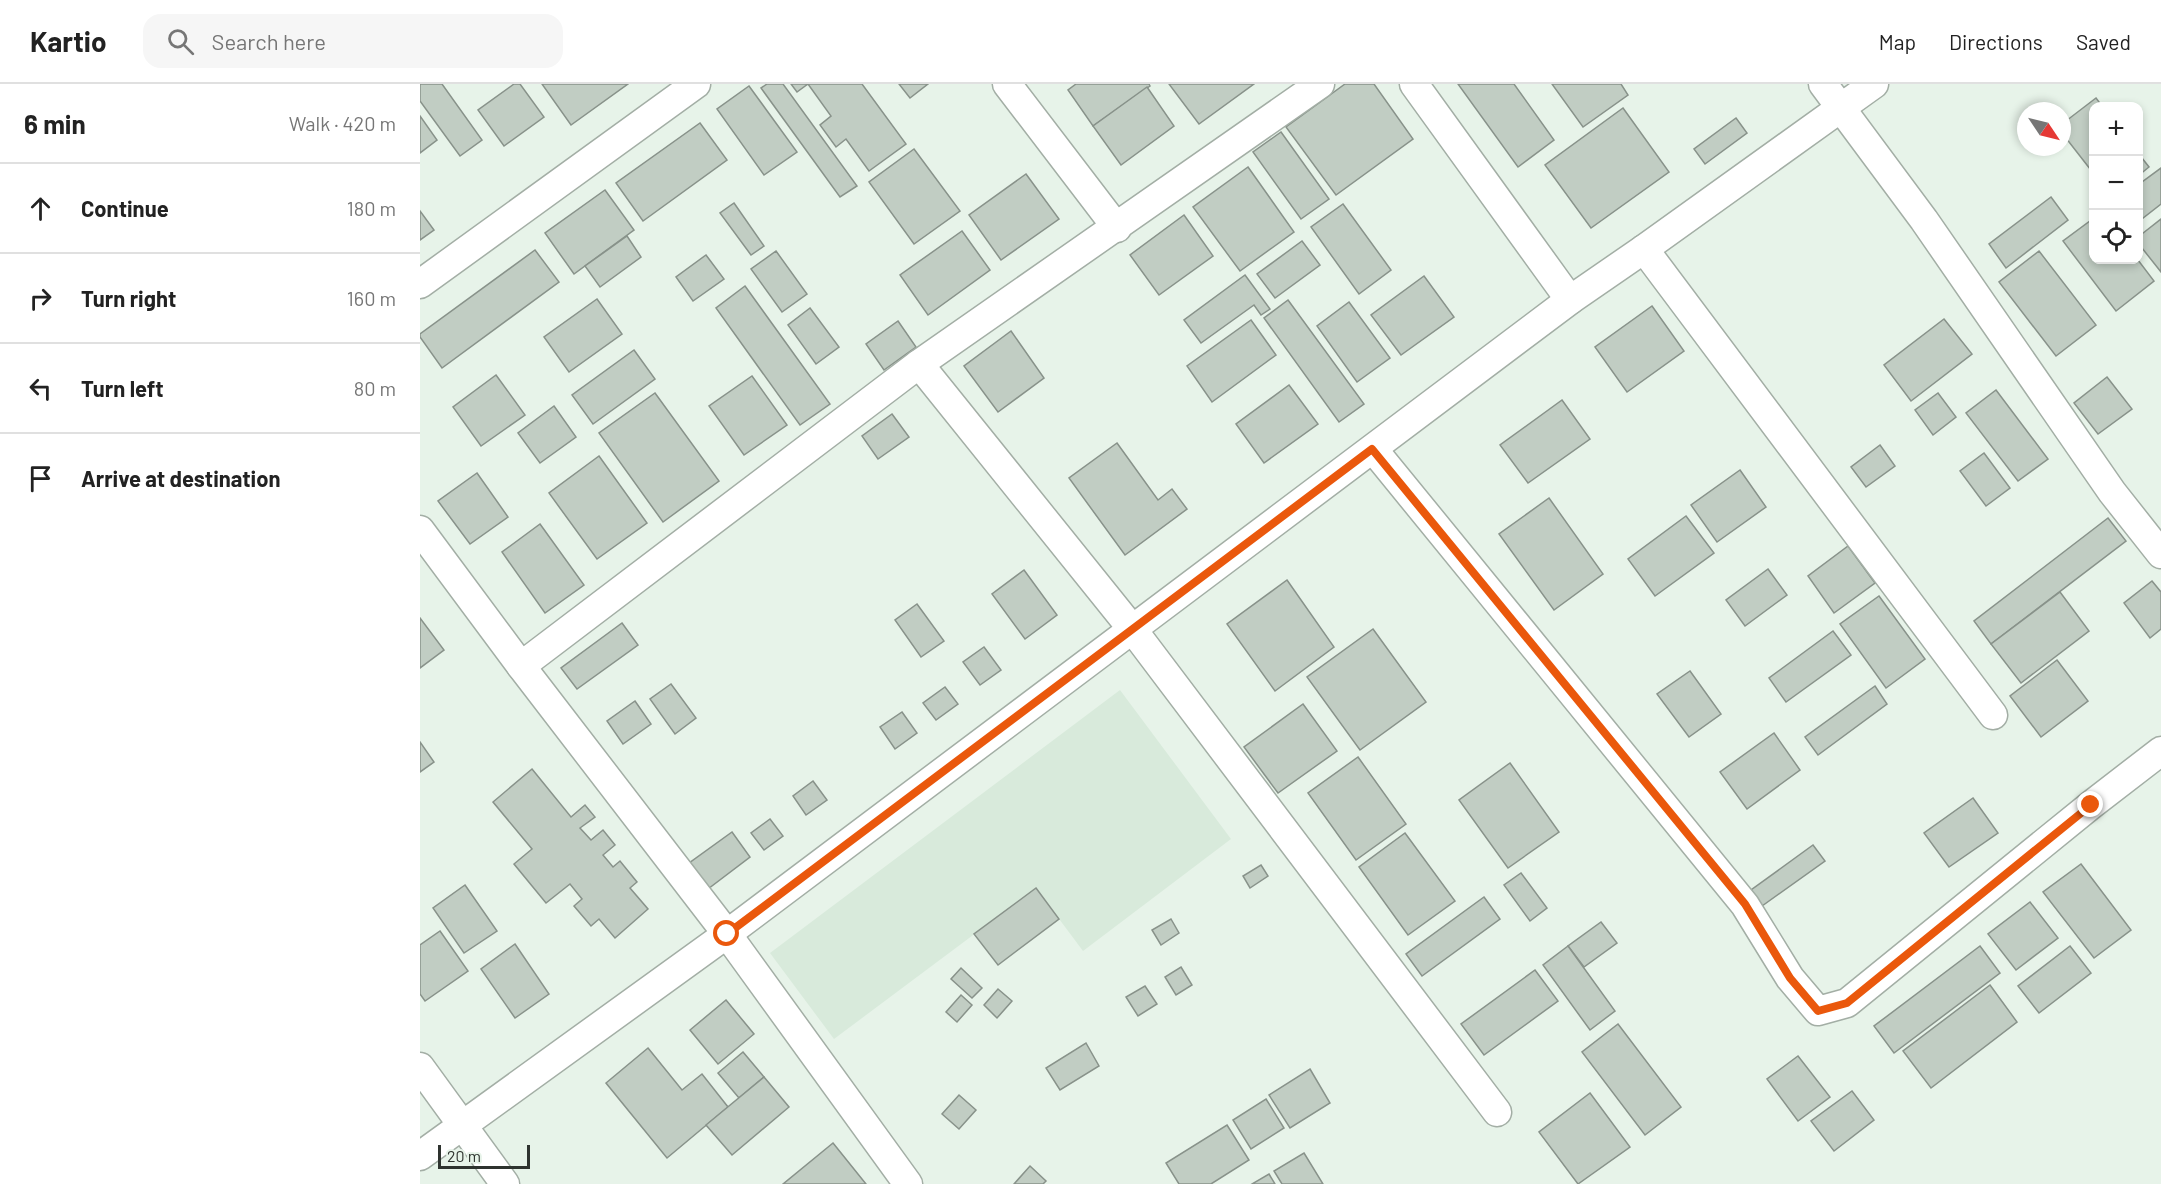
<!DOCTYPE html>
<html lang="en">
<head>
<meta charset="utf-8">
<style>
  :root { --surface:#fff; --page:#f6f6f6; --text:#222; --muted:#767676; --line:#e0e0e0 }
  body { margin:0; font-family:Barlow,sans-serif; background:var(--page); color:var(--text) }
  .controls { position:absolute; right:18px; top:18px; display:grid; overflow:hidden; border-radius:12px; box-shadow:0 3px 9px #0003 }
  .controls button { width:54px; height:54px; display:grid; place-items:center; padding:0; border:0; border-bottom:2px solid var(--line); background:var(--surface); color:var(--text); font:30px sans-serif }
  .compass { position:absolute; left:1597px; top:18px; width:54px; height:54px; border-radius:50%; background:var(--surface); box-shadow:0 3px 9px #0003; rotate:125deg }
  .scale { position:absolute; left:18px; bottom:15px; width:92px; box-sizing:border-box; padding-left:6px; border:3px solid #2e332f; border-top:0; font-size:16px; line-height:21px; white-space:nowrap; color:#2e332f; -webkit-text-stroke:4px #e7f3e9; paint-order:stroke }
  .stop { position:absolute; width:18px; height:18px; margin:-14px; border:4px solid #ea580c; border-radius:50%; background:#fff }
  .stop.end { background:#ea580c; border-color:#fff; box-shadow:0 2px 6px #0008 }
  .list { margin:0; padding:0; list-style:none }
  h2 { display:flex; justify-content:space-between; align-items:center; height:78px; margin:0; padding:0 24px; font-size:26px }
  h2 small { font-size:20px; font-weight:400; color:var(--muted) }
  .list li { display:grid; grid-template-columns:39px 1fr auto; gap:18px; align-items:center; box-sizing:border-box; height:90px; padding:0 24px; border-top:2px solid var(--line) }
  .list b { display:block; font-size:22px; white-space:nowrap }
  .list em { font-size:20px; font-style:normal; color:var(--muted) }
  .icon { flex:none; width:33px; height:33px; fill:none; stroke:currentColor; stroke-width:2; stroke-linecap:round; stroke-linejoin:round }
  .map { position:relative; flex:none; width:1741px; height:1100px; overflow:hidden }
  header { display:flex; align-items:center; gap:36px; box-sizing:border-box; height:84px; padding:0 30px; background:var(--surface); border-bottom:2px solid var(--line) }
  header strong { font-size:28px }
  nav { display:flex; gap:33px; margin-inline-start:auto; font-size:21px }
  .search { width:420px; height:54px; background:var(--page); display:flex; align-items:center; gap:15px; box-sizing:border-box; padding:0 21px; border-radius:18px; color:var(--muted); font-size:22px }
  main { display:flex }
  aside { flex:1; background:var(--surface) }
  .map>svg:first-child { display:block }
</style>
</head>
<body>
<header>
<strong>Kartio</strong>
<div class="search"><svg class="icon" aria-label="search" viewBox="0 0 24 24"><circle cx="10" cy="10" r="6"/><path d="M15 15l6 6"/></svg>Search here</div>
<nav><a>Map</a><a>Directions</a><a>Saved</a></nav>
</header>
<main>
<aside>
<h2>6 min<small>Walk · 420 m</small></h2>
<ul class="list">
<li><svg class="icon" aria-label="ahead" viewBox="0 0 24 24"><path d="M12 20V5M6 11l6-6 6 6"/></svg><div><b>Continue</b></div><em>180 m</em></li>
<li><svg class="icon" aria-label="right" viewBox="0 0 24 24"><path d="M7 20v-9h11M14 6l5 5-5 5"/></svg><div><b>Turn right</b></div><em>160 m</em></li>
<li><svg class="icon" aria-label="left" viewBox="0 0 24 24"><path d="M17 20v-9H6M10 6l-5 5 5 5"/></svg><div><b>Turn left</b></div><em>80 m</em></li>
<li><svg class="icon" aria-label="arrive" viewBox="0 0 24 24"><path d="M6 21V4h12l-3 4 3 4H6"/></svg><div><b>Arrive at destination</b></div></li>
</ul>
</aside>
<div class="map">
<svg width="1741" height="1100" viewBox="0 0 1741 1100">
  <rect width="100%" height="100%" fill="#e7f3e9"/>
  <path fill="#d8eadb" d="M700,606L811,755L663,867L616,804L414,955L350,869Z"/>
  <g fill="#c1cdc3" stroke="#88928a" stroke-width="1.5">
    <path d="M0,0H22L62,56L40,72L0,17Z"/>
    <path d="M94,0H100L124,33L84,62L58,26Z"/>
    <path d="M122,0H208L151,41Z"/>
    <path d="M347,0H363L437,102L420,113L341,4Z"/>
    <path d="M371,0H442L486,60L449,87L426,55L416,63L400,41L411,32L388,0L377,8Z"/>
    <path d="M479,0H508L490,14Z"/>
    <path d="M656,0H729L730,2L673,42L648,6Z"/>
    <path d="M749,0H834L779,40Z"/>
    <path d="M925,0H954L993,55L916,111L866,43Z"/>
    <path d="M1038,0H1094L1134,56L1098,83Z"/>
    <path d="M1132,0H1201L1208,11L1163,43Z"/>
    <path d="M329,2L377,68L344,91L297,25Z"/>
    <path d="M727,3L754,42L701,81L673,42Z"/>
    <path d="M1676,14L1682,22H1674V90L1642,49V40Z"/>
    <path d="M1203,24L1249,88L1171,144L1125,81Z"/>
    <path d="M0,32L17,56L0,69Z"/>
    <path d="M1316,34L1327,49L1285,80L1274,65Z"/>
    <path d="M280,39L307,76L223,137L196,99Z"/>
    <path d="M861,48L909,115L881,135L833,68Z"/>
    <path d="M494,65L540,127L494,160L449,98Z"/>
    <path d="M1718,69L1729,83L1718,92Z"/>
    <path d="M828,83L874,148L820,187L773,123Z"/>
    <path d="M1741,84V120L1718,138V101Z"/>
    <path d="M606,90L639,135L581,176L549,131Z"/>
    <path d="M185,106L214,146L154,190L125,149Z"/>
    <path d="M1631,113L1648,136L1586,184L1569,160Z"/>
    <path d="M314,119L344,162L331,171L300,129Z"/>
    <path d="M923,120L971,186L939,210L891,143Z"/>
    <path d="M0,127L14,146L0,156Z"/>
    <path d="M764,131L793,172L739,211L710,171Z"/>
    <path d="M1674,134V176H1718L1734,197L1696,227L1643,157Z"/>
    <path d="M1741,135V188L1718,159V153Z"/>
    <path d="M542,147L570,186L508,231L480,191Z"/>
    <path d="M207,152L221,173L180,203L165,182Z"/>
    <path d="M882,157L900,181L855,214L837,190Z"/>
    <path d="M115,166L139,198L22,284L0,253V250Z"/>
    <path d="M356,167L387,210L362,228L331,185Z"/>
    <path d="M1619,167L1676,241L1636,272L1579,198Z"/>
    <path d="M286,171L304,195L273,217L256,193Z"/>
    <path d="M825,191L850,225L841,231L834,221L781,259L764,236Z"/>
    <path d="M1004,192L1034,233L981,271L951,231Z"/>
    <path d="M325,202L410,320L380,341L296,224Z"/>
    <path d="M177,215L202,250L149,288L124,253Z"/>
    <path d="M868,216L944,320L919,338L844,234Z"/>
    <path d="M929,218L970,274L937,298L897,242Z"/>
    <path d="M1232,222L1264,267L1207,308L1175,263Z"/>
    <path d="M390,224L419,263L396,280L368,241Z"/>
    <path d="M1524,235L1552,270L1491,317L1464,281Z"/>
    <path d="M831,236L856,271L792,318L767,282Z"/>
    <path d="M478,237L496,263L464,286L446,260Z"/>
    <path d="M591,247L624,294L578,328L544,282Z"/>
    <path d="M214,266L235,295L173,340L152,311Z"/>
    <path d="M76,291L105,331L61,362L33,323Z"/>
    <path d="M332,292L367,341L324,371L289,322Z"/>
    <path d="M1687,293L1712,325L1678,350L1654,319Z"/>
    <path d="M869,301L898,340L844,379L816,340Z"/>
    <path d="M1576,306L1628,375L1598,397L1546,329Z"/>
    <path d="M235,309L299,397L243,438L179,349Z"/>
    <path d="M1518,309L1536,333L1513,351L1495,326Z"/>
    <path d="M1142,316L1170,355L1108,399L1080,361Z"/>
    <path d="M134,322L156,353L120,379L98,349Z"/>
    <path d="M472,330L489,353L458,375L442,352Z"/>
    <path d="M697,359L738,416L752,405L767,425L705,471L649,394Z"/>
    <path d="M1460,361L1475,382L1446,403L1431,383Z"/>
    <path d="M1564,369L1590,404L1566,422L1540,387Z"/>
    <path d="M179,372L227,439L177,475L129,409Z"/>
    <path d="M1320,386L1346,423L1297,458L1271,421Z"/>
    <path d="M57,389L88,433L50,460L18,417Z"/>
    <path d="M1129,414L1183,490L1134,526L1079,450Z"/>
    <path d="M1266,432L1294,469L1235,512L1208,475Z"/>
    <path d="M1688,434L1706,457L1571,560L1554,537Z"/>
    <path d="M120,440L164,501L125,529L82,468Z"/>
    <path d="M1428,462L1455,499L1414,529L1388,492Z"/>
    <path d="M1348,485L1367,511L1325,542L1306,516Z"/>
    <path d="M604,486L637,531L605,555L572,510Z"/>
    <path d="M867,496L914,563L855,607L807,540Z"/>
    <path d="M1732,497L1741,508V545L1730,554L1704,519Z"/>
    <path d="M1640,508L1669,547L1601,599L1571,560Z"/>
    <path d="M1459,512L1505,575L1466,604L1420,540Z"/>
    <path d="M497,520L524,557L501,573L475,536Z"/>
    <path d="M0,534L24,566L0,584Z"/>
    <path d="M202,539L218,561L157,605L141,584Z"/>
    <path d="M953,545L1006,618L940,666L887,593Z"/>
    <path d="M1413,547L1431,571L1366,618L1349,594Z"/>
    <path d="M564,563L581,586L560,601L543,578Z"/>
    <path d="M1637,576L1668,617L1621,653L1590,612Z"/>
    <path d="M1270,587L1301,630L1269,653L1237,610Z"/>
    <path d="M251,600L276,634L255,650L230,615Z"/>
    <path d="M1455,602L1467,620L1398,671L1385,653Z"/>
    <path d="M525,603L538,620L516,636L503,619Z"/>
    <path d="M215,617L231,640L203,660L187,637Z"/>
    <path d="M883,620L917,667L858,709L824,663Z"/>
    <path d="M482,628L497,649L475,665L460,643Z"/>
    <path d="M1354,649L1380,686L1327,725L1300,688Z"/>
    <path d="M0,658L14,678L0,688Z"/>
    <path d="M938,673L986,740L936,776L888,709Z"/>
    <path d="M1090,679L1139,748L1088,784L1039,716Z"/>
    <path d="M112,685L151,733L165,721L175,733L160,744L171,756L183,746L195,761L183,771L193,783L200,777L217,798L210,804L228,825L195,854L179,835L171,842L154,822L162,815L150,800L126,819L94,780L112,765L73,718Z"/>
    <path d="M393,697L407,716L386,731L373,712Z"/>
    <path d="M1553,714L1578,749L1529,783L1504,749Z"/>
    <path d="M350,735L363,752L344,766L331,749Z"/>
    <path d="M312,748L330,773L284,808L265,782Z"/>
    <path d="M985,749L1035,817L988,851L939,783Z"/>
    <path d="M1393,761L1405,777L1342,822L1331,806Z"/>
    <path d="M1661,780L1711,846L1674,874L1623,808Z"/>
    <path d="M841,781L848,792L830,804L823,792Z"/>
    <path d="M1101,789L1127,824L1110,837L1084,801Z"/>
    <path d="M45,801L77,847L44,869L13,824Z"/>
    <path d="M616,804L639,835L578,881L554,850Z"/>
    <path d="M1064,813L1080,835L1002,892L986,870Z"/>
    <path d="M1610,818L1638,854L1596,886L1568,850Z"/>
    <path d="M751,835L759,849L741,861L732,846Z"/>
    <path d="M1181,838L1197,859L1164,883L1148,862Z"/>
    <path d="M20,847L48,887L5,917L0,910V861Z"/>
    <path d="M95,860L129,910L95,934L61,885Z"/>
    <path d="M1148,862L1195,927L1170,946L1123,881Z"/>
    <path d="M1560,862L1580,889L1474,969L1454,942Z"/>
    <path d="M1650,862L1671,889L1619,929L1598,902Z"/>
    <path d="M761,883L772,901L756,911L745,893Z"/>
    <path d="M541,884L562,904L552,914L531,895Z"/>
    <path d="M1115,886L1138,917L1064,971L1041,940Z"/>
    <path d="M1570,901L1597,938L1511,1004L1483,967Z"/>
    <path d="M725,902L737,920L718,932L706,913Z"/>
    <path d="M578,905L592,917L577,934L564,921Z"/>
    <path d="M541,911L552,921L537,938L526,928Z"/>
    <path d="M306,916L334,950L298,980L270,946Z"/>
    <path d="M1198,940L1261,1023L1225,1051L1162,968Z"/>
    <path d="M666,959L679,982L640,1006L626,984Z"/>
    <path d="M228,964L262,1006L282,990L308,1023L247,1074L186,999Z"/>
    <path d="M323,968L344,993L319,1014L298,989Z"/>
    <path d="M1378,972L1410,1013L1378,1037L1347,995Z"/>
    <path d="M890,985L910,1019L870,1044L849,1011Z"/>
    <path d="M344,993L369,1023L312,1071L286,1041Z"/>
    <path d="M1432,1007L1454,1036L1414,1067L1391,1037Z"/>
    <path d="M1170,1009L1210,1063L1158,1100L1119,1048Z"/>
    <path d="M539,1011L556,1026L539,1045L522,1030Z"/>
    <path d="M846,1015L864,1044L831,1065L813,1036Z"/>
    <path d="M807,1041L829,1076L791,1100H759L746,1079Z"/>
    <path d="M413,1059L446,1100H363Z"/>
    <path d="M884,1069L903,1100H862L854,1087Z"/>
    <path d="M610,1082L626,1097L623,1100H594Z"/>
    <path d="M849,1090L855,1100H832Z"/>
  </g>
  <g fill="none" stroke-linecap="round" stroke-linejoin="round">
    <g stroke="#a3aea5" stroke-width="31">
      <g id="minor">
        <path d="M587,0L697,144"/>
        <path d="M994,0L1150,216"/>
        <path d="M1403,0L1504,136L1692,408L1741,470"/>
        <path d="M1224,165L1573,631"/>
        <path d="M0,200L276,0"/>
        <path d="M499,280L713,546L1077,1028"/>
        <path d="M953,365L1325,821L1370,894L1398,927L1427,919L1671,721L1741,667"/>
        <path d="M0,446L101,582L307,850L488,1100"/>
        <path d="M101,582L499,280L900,0"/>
        <path d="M0,983L85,1100"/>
        <path d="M0,1072L307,850L1150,216L1224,165L1454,0"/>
      </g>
    </g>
    <use href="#minor" stroke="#fff" stroke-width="28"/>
  </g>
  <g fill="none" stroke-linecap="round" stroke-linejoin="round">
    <path stroke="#ea580c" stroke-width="8" d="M307,850L952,365L1325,820L1370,894L1398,927L1427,919L1671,721"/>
  </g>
</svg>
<div class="controls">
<button>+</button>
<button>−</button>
<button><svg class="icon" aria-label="locate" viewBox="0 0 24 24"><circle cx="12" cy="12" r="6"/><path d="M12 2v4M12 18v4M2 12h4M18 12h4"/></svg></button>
</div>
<svg class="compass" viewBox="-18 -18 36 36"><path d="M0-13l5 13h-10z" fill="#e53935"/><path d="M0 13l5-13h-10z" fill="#767676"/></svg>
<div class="scale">20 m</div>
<div class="stop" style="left:307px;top:850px"></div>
<div class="stop end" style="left:1671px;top:721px"></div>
</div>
</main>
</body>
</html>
